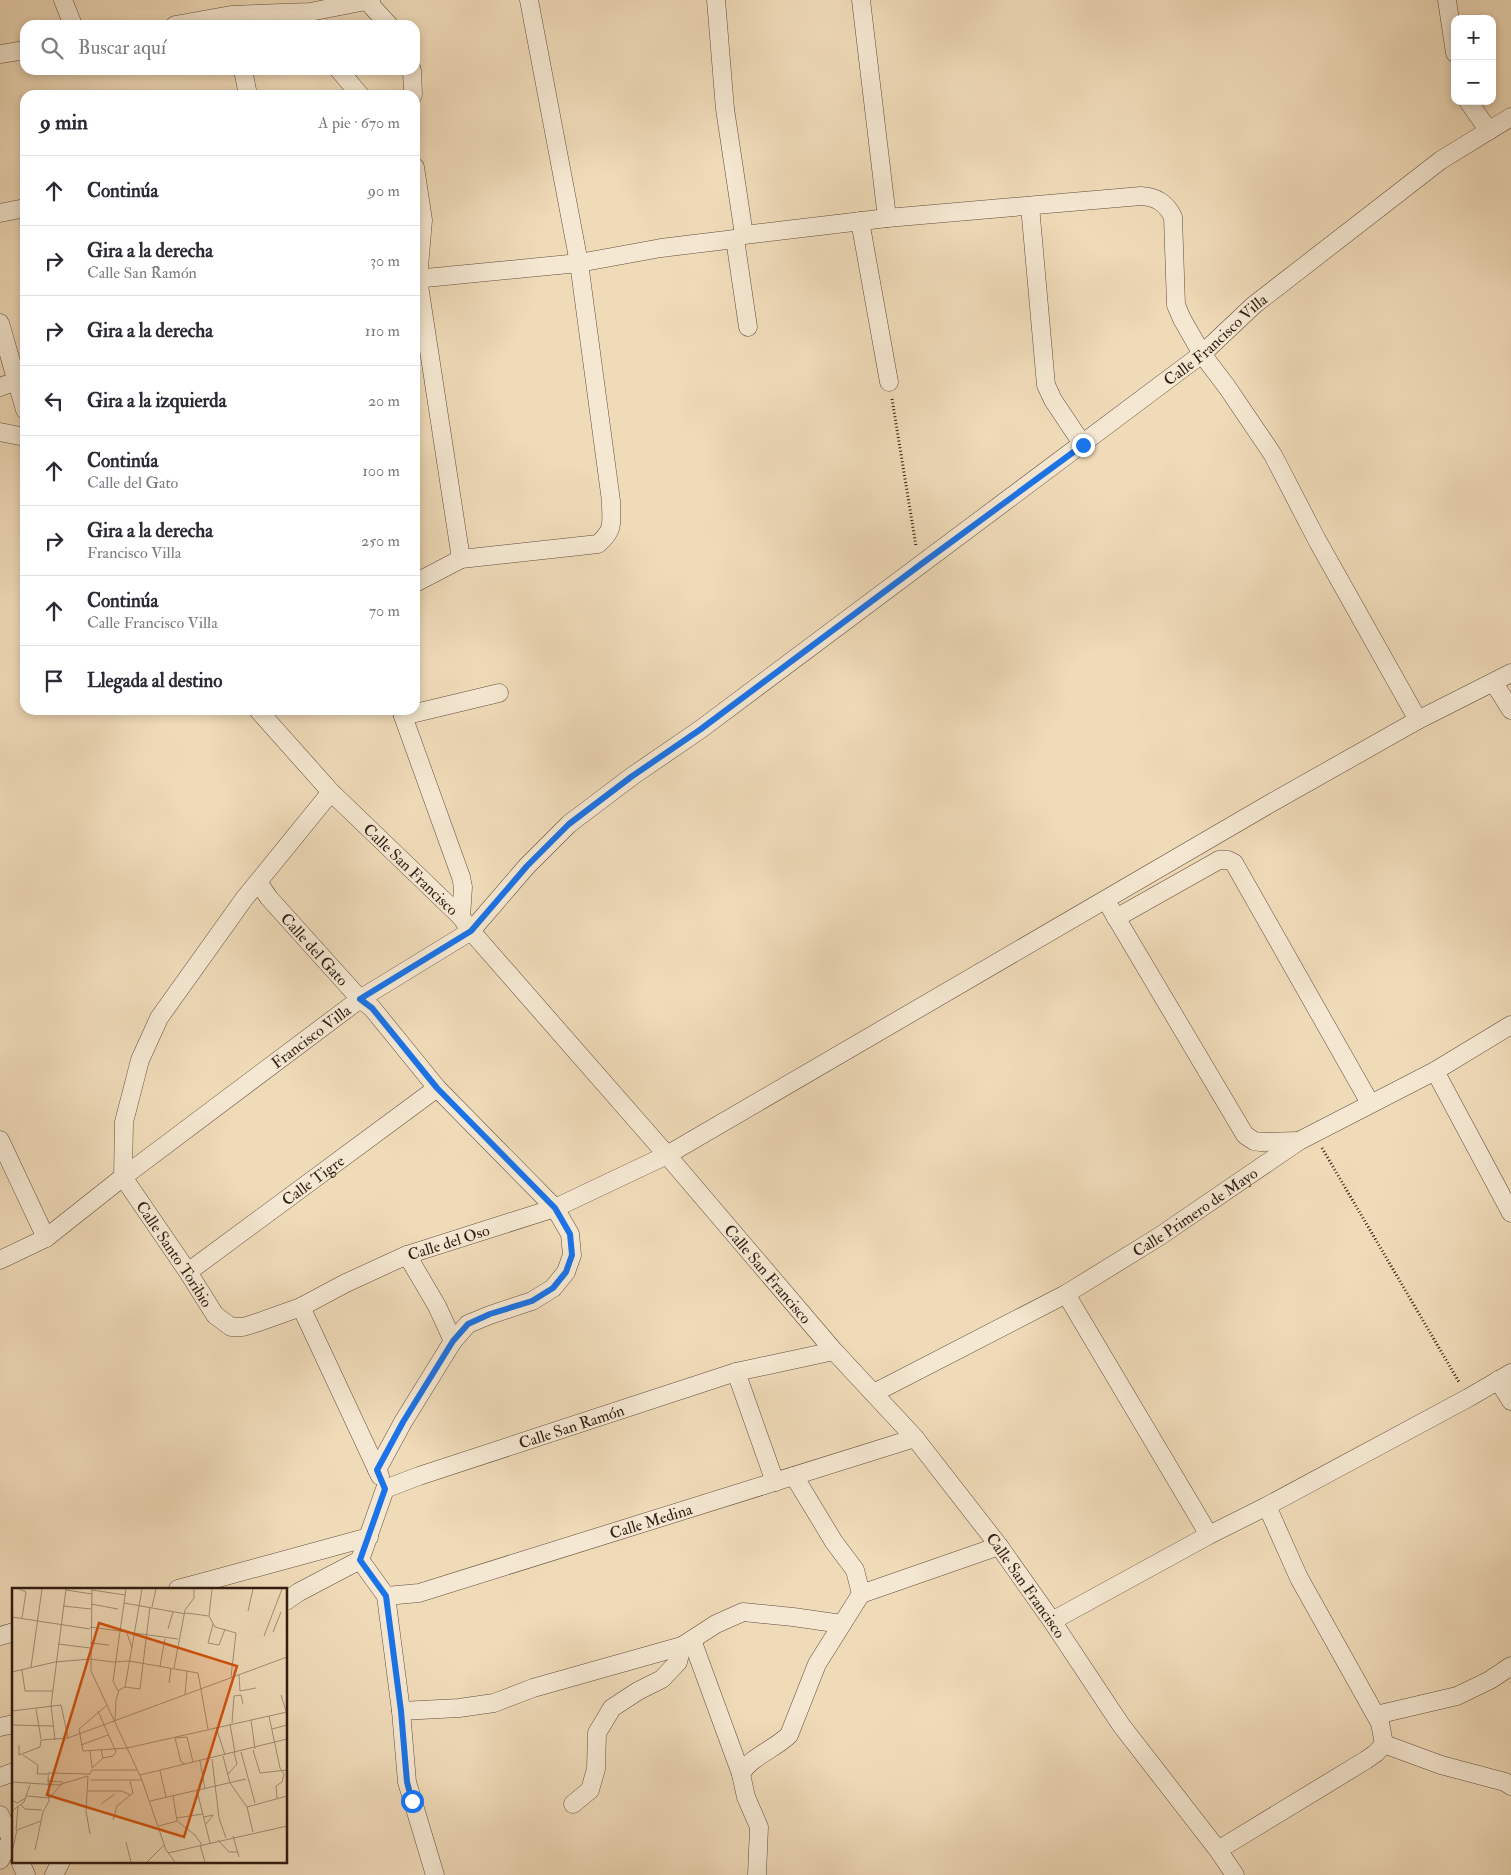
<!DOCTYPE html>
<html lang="es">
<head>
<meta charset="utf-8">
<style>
  :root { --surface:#fff; --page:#f7f7f7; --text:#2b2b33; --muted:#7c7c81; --line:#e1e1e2 }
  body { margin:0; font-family:"IM FELL Double Pica",serif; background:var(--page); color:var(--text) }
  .controls { position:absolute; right:15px; top:15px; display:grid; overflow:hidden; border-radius:10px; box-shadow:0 2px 8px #0003 }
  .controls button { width:45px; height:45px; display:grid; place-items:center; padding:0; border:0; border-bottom:1px solid var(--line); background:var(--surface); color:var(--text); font:25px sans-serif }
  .stop { position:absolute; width:15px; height:15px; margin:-11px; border:4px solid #1a73e8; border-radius:50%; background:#fff }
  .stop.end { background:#1a73e8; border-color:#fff; box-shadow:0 1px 5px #0008 }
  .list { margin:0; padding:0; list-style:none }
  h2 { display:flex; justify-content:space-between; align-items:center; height:65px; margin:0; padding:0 20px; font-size:21px }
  h2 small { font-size:16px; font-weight:400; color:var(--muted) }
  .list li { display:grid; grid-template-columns:32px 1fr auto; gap:15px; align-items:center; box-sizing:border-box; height:70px; padding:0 20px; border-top:1px solid var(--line) }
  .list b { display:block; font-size:19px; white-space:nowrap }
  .list p { margin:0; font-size:16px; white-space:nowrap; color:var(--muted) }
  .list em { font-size:16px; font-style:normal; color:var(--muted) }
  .icon { flex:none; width:28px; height:28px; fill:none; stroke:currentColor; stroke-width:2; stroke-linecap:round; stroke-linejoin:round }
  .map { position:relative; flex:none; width:1511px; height:1875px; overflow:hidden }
  .search { position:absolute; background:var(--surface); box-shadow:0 2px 8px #0003; left:20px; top:20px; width:400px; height:55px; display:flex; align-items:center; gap:12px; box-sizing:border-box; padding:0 18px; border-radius:15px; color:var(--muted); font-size:19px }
  .panel { position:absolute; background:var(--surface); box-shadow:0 2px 8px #0003; left:20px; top:90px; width:400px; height:625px; border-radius:15px }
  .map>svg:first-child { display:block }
</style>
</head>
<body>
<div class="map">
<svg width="1511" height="1875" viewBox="0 0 1511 1875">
  <rect width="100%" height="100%" fill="#f0dbb9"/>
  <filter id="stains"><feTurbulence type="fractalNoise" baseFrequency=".004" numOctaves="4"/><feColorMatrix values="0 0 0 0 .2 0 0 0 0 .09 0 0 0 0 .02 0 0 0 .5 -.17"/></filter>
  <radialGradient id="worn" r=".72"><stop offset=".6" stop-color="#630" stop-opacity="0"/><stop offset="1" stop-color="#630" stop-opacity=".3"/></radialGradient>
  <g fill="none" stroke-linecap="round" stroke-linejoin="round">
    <g stroke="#604c3c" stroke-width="19">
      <g id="minor">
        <path d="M63,0L73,25"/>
        <path d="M366,0L389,25"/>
        <path d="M716,0L725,109L744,235"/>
        <path d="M861,0L887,218"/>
        <path d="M1447,0L1455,53"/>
        <path d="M175,25L231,15L310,12L371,0"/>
        <path d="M0,54L25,50"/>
        <path d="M243,70L248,95"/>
        <path d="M339,70L360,95"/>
        <path d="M412,70L413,95"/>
        <path d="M1468,101L1489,131"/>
        <path d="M415,167L423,220L418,279L461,559L415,583"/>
        <path d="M1030,206L1046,385L1053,400L1083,445"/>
        <path d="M0,213L25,208"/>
        <path d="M860,221L889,382"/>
        <path d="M735,239L748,327"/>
        <path d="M415,279L579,263L661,248L735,239L744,235L887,218L1141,196C1157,197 1166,203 1173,217L1176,305L1182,319L1202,354L1227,387L1273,455L1317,540L1418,720"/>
        <path d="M0,323L25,410"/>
        <path d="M0,387L16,381H25"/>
        <path d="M0,432L25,437"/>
        <path d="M461,559L598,544C615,529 611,523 611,501L579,263L529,0"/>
        <path d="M1494,683L1511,710"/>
        <path id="s1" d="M258,710L331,792L461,917L471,931L667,1155L834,1351L915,1438L999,1546L1052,1621L1121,1725L1218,1850L1235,1875"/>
        <path d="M403,710V716L461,877L463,887L461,917"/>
        <path d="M403,716L499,693"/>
        <path id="s2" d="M331,792L244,899L159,1018L140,1060L124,1122L123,1177L188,1272L215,1315L231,1327H243L256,1323L301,1307L346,1283L407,1255L555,1208L667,1155L1271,803L1418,720L1511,673"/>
        <path id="s3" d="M258,882L269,898L360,999L372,1008L437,1088L555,1208L570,1234L572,1255L566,1272L553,1288L532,1301L490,1315L468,1324L453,1341"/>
        <path d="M1111,909L1245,1135L1254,1141L1260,1142L1299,1141"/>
        <path d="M1116,918L1219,860H1228L1234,863L1370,1103"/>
        <path d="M1435,1071L1511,1213"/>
        <path d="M0,1140L46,1238"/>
        <path id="s4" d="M0,1260L46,1238L123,1177L360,999L471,931L527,866L569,824L631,777L701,729L1202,354L1254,305L1441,160L1511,117"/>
        <path id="s5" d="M188,1272L437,1088"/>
        <path d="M1066,1294L1209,1535"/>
        <path d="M301,1307L380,1476"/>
        <path d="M736,1372L775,1482"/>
        <path d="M1498,1380L1511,1401"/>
        <path id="s6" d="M874,1393L1066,1294L1160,1236L1299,1141L1435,1071L1511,1025"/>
        <path d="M377,1470L403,1422L453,1341L437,1306L407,1255"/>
        <path id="s7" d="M360,1560L385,1489L419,1476L736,1372L834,1351"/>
        <path d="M360,1560L386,1596L401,1711L407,1782L435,1875"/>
        <path d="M178,1589L369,1537"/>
        <path d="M861,1594L999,1546"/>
        <path id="s8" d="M386,1596L419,1593L915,1438"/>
        <path d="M286,1601L299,1592L360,1560"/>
        <path d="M1052,1621L1209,1535L1267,1506L1468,1398L1511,1373"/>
        <path d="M0,1636L14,1632"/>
        <path d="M692,1640L741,1774"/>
        <path d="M401,1711L459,1708L494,1703L533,1688L682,1646L716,1624L743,1612L793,1617L842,1624"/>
        <path d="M1376,1715L1457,1696L1490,1680L1511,1666"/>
        <path d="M0,1727L14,1724"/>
        <path d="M1384,1744L1441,1765L1505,1782L1511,1786"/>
        <path d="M0,1777L14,1772"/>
        <path d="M573,1804L590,1790L596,1769L597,1733L612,1708L638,1691L662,1679L678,1662L682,1646"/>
        <path d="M0,1815L14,1846"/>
        <path d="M1218,1850L1366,1760L1376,1753L1384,1744L1380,1723L1299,1578L1267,1506"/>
        <path d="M0,1860L11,1839"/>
        <path d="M20,1861L26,1875"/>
        <path d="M54,1875L61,1861"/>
        <path d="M757,1875L759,1827L746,1797L741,1774C750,1757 775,1749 789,1735L817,1664L861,1594L855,1570L834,1542L794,1476"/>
      </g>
    </g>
    <g stroke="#301c13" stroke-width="3" stroke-dasharray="1 2.5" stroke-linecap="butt">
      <path d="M892,399L916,546"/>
      <path d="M1322,1148L1459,1382"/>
    </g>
    <use href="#minor" stroke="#f5e8d2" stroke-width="18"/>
  </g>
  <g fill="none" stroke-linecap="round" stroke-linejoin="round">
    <path stroke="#1a73e8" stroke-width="6" d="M412,1801L407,1782L401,1711L386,1596L360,1560L385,1489L377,1470L403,1422L453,1341L468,1324L490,1314L532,1301L553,1288L566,1272L572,1255L570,1234L555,1208L437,1088L372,1008L360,999L471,931L527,866L569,824L631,777L701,729L920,565L1083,445"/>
  </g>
  <g text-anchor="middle" stroke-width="4.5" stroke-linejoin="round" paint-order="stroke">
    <g font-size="16" fill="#301c13" stroke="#f5e8d2">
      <text dy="6" stroke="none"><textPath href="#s4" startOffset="1529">Calle Francisco Villa</textPath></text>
      <text dy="6" stroke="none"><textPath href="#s1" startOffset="221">Calle San Francisco</textPath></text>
      <text dy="6" stroke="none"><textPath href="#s3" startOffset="88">Calle del Gato</textPath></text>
      <text dy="6" stroke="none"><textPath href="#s4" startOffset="384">Francisco Villa</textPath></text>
      <text dy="6" stroke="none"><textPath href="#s5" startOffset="155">Calle Tigre</textPath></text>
      <text dy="6" stroke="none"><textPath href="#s6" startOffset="369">Calle Primero de Mayo</textPath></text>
      <text dy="6" stroke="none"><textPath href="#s2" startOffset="870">Calle del Oso</textPath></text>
      <text dy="6" stroke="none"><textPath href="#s2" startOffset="542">Calle Santo Toribio</textPath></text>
      <text dy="6" stroke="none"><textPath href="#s1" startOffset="761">Calle San Francisco</textPath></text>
      <text dy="6" stroke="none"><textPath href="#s7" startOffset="272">Calle San Ramón</textPath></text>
      <text dy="6" stroke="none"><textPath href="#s8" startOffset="276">Calle Medina</textPath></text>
      <text dy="6" stroke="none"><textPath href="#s1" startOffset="1166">Calle San Francisco</textPath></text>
    </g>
  </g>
  <g transform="translate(12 1588)">
    <rect width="275" height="275" fill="#f0dbb9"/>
    <path fill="none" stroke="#a38f77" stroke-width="1" d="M7,1L14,4L10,30M80,1L79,83L130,192L154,262L163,274M54,2L80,6M80,2L113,7M112,15L174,26M79,16L106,21M51,18L79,21M140,19L144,1M236,23L241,1M174,25L197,28M197,28L203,39L224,45L219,89M197,28L200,1M0,29L78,41M201,36L196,55L207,57L213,41M78,39L166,51M156,41L161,24M261,44L269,24M115,45L120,60M252,48L270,1M78,55L97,57M46,56L78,60M148,78L153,51M19,79L30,1M162,80L173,22L182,10V1M10,82L13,103H41M0,84L43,74L78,71L101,74L117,73L186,85L196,141M227,87L228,103L244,100M157,95L159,80M113,99L128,101L138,19M106,103L101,93L114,1M173,106L175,83M269,107L275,126M95,117L67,141L71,163L115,160L275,124M24,121L29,151M0,123L49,117L56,150M86,123L104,164L101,168L91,170M257,128L268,180L272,186L270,194L264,198L265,210M103,132L104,112L107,102L113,99L130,1M239,132L243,161M220,135L222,108L229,107L231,116M218,136L223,165M0,137L41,138M204,139L213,167M260,141L275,137M163,150L175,149L181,174M163,150L169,174L173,176M43,152L39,117L54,1M7,157V167L28,159L29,152L56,150L275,69M69,157L96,147M241,162L248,185L275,182M78,163L80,179M229,164L243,215M11,167L26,177L25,186H35M211,168L218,195L235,219L241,244M200,171L207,230L214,250M188,173L193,201M80,180L91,170L89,161M148,183L154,209M216,186L225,176L222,165M77,187L80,182H125M128,187L275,151M76,188L74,223L78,246M78,192H130M35,193L51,194M0,194L46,197L76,188M76,203H110L118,207M185,203L198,255M15,208L37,210L50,196M161,208L165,233L183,247L190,257M0,212L5,215L14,210M138,213L234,191M89,216L103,206M9,217L13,221L30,222M235,219L275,208M0,223L12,214L18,197M192,229L201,227L194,236M165,230L191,226M101,232L105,218L121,205L118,193M147,238L165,233M4,242L6,219M221,248L227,269M206,252L217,264H225M114,254L119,274M188,257L193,274M23,262L31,224L37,213L36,185L78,186M0,264L5,242L29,233M156,265L275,238M135,274L152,257"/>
    <path fill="#d6530d" fill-opacity="0.15" stroke="#d6530d" stroke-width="2.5" d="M87,35L225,78L172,249L35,207Z"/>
    <rect width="275" height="275" fill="none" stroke="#301c13" stroke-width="2.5"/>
  </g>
  <rect width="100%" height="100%" filter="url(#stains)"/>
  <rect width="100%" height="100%" fill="url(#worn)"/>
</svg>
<div class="controls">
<button>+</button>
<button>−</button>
</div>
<div class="stop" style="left:412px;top:1801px"></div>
<div class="stop end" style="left:1083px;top:445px"></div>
<div class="search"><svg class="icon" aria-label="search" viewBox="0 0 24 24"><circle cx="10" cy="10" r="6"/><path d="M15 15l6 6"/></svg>Buscar aquí</div>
<section class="panel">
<h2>9 min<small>A pie · 670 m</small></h2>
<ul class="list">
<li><svg class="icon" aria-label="ahead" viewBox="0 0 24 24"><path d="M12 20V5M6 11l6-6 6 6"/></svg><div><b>Continúa</b></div><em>90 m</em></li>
<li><svg class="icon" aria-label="right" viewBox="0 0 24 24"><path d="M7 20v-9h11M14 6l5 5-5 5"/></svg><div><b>Gira a la derecha</b><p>Calle San Ramón</p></div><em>30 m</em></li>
<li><svg class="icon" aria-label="right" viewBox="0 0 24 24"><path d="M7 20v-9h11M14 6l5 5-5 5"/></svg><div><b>Gira a la derecha</b></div><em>110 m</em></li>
<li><svg class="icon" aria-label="left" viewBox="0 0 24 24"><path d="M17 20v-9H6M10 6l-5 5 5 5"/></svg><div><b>Gira a la izquierda</b></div><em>20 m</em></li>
<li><svg class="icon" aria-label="ahead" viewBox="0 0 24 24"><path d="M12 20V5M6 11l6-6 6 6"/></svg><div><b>Continúa</b><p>Calle del Gato</p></div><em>100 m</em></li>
<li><svg class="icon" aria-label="right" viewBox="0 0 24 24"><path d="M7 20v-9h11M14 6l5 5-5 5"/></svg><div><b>Gira a la derecha</b><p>Francisco Villa</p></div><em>250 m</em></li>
<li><svg class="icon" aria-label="ahead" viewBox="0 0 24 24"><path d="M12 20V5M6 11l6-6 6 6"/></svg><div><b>Continúa</b><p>Calle Francisco Villa</p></div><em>70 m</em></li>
<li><svg class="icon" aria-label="arrive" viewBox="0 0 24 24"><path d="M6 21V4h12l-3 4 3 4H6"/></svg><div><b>Llegada al destino</b></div></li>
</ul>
</section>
</div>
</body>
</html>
